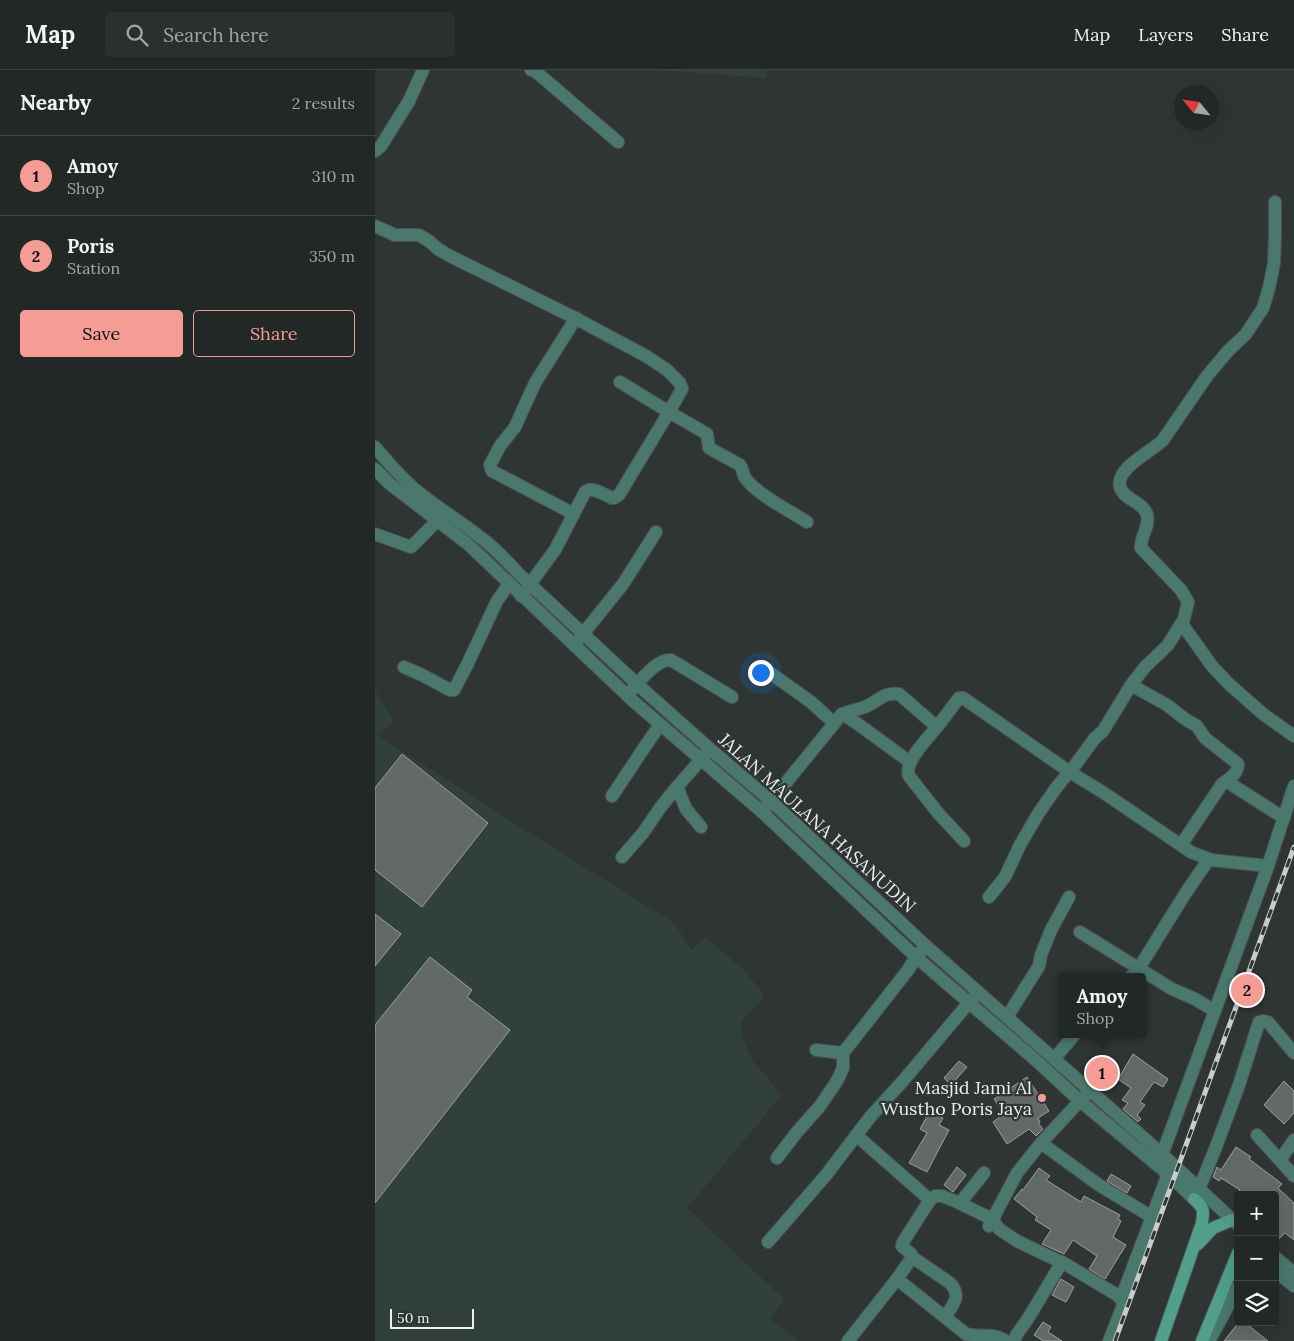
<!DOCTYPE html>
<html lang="en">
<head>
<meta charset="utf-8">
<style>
  :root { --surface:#222826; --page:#2a302e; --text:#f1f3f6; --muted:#a2a6a7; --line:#3f4443; --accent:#f59c95 }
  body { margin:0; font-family:Lora,serif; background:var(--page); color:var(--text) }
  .controls { position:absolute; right:15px; bottom:15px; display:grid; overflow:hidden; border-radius:5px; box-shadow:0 5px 20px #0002 }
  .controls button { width:45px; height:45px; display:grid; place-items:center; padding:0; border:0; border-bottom:1px solid var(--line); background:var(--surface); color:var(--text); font:25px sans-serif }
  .compass { position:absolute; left:799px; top:15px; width:45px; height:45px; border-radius:50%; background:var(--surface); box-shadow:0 5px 20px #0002; rotate:299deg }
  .scale { position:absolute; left:15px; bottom:12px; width:84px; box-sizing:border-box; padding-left:5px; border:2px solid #ebefee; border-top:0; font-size:14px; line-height:18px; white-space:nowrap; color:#ebefee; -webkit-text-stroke:4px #2e3533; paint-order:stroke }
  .you { position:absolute; left:385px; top:602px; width:18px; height:18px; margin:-12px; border:4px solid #fff; border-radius:50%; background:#1a73e8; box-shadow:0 0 0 8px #1a73e833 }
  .badge { display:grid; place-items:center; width:32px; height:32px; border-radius:50%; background:var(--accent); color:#111; font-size:16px; font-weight:700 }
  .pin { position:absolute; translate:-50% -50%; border:2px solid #fff; box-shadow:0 1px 5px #0006 }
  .popup { position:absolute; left:683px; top:903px; width:88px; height:65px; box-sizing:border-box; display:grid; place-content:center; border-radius:5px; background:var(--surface); filter:drop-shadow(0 1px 4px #0005); font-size:16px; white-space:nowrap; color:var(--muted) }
  .popup b { font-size:19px; color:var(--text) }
  .popup::after { content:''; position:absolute; left:50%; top:100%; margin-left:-10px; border:10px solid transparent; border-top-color:var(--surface) }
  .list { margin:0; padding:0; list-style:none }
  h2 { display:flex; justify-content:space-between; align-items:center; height:65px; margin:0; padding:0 20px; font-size:21px }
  h2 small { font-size:16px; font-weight:400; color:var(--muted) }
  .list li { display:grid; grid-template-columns:32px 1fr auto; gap:15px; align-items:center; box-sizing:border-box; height:80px; padding:0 20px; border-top:1px solid var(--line) }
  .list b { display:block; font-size:19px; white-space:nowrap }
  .list p { margin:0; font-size:16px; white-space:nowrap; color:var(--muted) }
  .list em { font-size:16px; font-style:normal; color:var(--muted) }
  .actions { display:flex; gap:10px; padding:15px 20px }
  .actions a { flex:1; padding:11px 0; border:1px solid var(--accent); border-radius:5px; text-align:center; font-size:18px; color:var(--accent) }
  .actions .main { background:var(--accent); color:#111 }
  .icon { flex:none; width:28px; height:28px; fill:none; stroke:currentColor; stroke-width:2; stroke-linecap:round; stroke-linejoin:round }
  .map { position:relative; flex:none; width:919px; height:1271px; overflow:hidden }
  header { display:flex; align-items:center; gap:30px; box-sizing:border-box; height:70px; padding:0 25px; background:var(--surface); border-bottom:1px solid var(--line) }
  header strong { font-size:24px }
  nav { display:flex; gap:28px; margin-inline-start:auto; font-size:18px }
  .search { width:350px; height:45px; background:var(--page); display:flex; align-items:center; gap:12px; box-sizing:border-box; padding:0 18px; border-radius:5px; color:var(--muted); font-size:19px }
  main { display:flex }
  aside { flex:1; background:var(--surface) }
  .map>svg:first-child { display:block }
</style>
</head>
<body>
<header>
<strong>Map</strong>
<div class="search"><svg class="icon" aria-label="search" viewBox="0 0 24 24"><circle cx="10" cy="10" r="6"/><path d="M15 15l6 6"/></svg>Search here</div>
<nav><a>Map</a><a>Layers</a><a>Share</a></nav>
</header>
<main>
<aside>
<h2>Nearby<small>2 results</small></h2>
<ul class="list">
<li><span class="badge">1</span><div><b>Amoy</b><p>Shop</p></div><em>310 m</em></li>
<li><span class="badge">2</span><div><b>Poris</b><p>Station</p></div><em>350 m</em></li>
</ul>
<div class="actions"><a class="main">Save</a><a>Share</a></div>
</aside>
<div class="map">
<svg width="919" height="1271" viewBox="0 0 919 1271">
  <rect width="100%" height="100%" fill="#2e3533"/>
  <g fill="#32403c">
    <path d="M282,0H392L391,8Z"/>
    <path d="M0,620L19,652L2,665L153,762L275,838L299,852L316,880L330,867L369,900L390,926L366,951L367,967L377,990L407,1025L312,1138L409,1229L396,1249L423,1271H0Z"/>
  </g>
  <g fill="#626966" stroke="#99a19e">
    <path d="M27,684L113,753L47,837L0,800V718Z"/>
    <path d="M0,844L26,864L0,896Z"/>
    <path d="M55,887L97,920L92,927L135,960L0,1133V955Z"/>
    <path d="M758,984L793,1009L788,1017L779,1012L765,1032L770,1035L762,1045L766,1049L763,1052L748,1039L753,1033L747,1030L756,1018L743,1009Z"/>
    <path d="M725,990L740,1002L730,1015L715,1004Z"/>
    <path d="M584,991L592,997L576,1015L569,1008Z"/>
    <path d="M652,1007L674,1041L663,1048L665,1052L663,1053L668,1059L661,1066L654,1059L632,1074L618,1052L629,1044L619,1029Z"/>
    <path d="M909,1011L919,1021V1043L909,1054L889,1035Z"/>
    <path d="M555,1041L568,1048L564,1055L574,1060L552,1102L534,1093L552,1063L545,1059Z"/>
    <path d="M861,1077L876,1087L874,1089L907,1114L903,1118L919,1133V1170L910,1163L900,1172V1125H862L865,1120L846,1108L844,1111L838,1107L842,1097L846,1100Z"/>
    <path d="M582,1097L591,1105L578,1122L569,1115Z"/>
    <path d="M664,1098L675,1106L671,1110L706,1132L709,1126L745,1145L743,1149L746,1151L738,1167L751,1175L730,1209L714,1199L722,1186L698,1170L689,1184L667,1174L676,1160L660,1150L662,1147L639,1129L647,1119L648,1120Z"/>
    <path d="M736,1104L756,1116L752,1123L732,1111Z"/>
    <path d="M686,1209L699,1217L691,1232L677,1225Z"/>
    <path d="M668,1252L676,1257L673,1262L687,1271H668L659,1265Z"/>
    <path d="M864,1252H869L893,1271H849Z"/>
  </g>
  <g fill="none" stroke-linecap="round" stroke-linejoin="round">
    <g stroke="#4c5351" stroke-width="14">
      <g id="minor">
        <path d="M156,0L160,1L243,72"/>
        <path d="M0,81L6,76L34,31L48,0"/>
        <path d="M0,156L20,165H44L54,171L63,179L73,185L198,247L271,286L292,300L305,313L307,319L294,342L245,312"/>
        <path d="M199,444L117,401L115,395L125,376L140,357L160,313L201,248"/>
        <path d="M0,464L36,477L62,451"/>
        <path d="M146,526L180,480L210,422C217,416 228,424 237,428H239L244,425L294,342L332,364L334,378L365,395C369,400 367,405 371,409C383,425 415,441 432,452"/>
        <path d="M807,554L837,596L854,614L888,644L919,666"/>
        <path d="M199,575L248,514L281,462"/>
        <path d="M29,597L47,605L75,620H79L92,595L122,531L134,514"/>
        <path d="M388,598L436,632L459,653"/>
        <path d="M756,615L792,635L810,649L822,656L830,668L863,694C863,704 854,709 847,714L806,775"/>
        <path d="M252,625C263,614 280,589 296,590L357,627"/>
        <path d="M467,644C475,641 486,639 494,635C505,629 510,622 524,624L562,657L584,628H588L695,702L729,723L816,782L836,790L893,796"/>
        <path d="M467,644L480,652L535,692"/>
        <path d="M562,657C554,667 528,692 534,706L563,743L589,771"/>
        <path d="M851,711L909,748"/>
        <path d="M237,726C253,703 268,678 285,655"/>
        <path d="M387,742L467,644"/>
        <path d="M326,757L311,739L302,717L335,679"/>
        <path d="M247,787L268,763L285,738L302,717"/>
        <path d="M614,827L630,807L645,775L663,744L681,718L689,708L695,702L720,668L728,661L756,615L770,597L793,575L809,549L813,532L806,520L766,478C765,467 775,456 772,445C769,432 749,430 745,417C740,398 778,381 788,370L832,306L853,281L871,264L888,238L894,218L899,193L900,167V132"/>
        <path d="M705,862L797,919L820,929L840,941"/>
        <path d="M756,907L764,898L810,824L834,789"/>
        <path d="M632,947L664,896L666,885L676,860L694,827"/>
        <path d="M441,980L468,983L533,900L541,887L551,876"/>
        <path d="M679,989L700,964"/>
        <path d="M481,1065L555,1130"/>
        <path d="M882,1065L919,1106"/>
        <path d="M666,1073L724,1115L777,1147"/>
        <path d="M402,1088L422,1062L445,1036L462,1011L468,998V983"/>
        <path d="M905,1090L919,1070"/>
        <path d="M784,1093L893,796L919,716"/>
        <path d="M824,1119L841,1077L864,1015L884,952L888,951L893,952L919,983"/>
        <path d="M585,1133L609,1103"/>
        <path d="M614,1156L642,1103L666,1073L715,1020"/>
        <path d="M393,1172L451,1105L496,1046L527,1012L603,922"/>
        <path d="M537,1187L575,1213C587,1226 578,1235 570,1247"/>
        <path d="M522,1209L591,1264C606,1268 618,1262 631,1271"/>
        <path d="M746,1229L793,1104"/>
        <path d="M473,1271L522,1209L536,1189V1184L527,1176L528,1172L555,1130L560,1126H567L580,1131L617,1149L624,1159L642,1171L692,1195L742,1225L748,1232L747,1238L734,1271"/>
        <path d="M639,1271L642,1264L654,1247L687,1192"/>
      </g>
    </g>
    <g stroke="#4c5351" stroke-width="14">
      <g id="tertiary">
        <path d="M0,377C13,392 26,408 42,421C61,437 82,449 101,464C117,475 130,489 143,503L262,614L335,679L396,731L551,876L787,1084L863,1155"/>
        <path d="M0,399L15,414L94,475L257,630L387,742L541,887L664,993L705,1031L793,1104L819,1129"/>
        <path d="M900,1187L919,1203"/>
        <path d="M900,1201L919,1216"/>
        <path d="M834,1271L845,1251L863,1217"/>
      </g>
    </g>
    <g stroke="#4c5351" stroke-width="14">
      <g id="secondary">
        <path d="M823,1174L838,1158L857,1150"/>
        <path d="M786,1271L827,1153C829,1140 829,1138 819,1129"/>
        <path d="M827,1271L863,1183"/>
      </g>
    </g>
    <use href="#minor" stroke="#4a786c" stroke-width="12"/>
    <use href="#tertiary" stroke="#4a786c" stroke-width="12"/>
    <use href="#secondary" stroke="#529f8b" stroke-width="12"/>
    <g stroke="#c8cdcc" stroke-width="5">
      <path id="rail" d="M740,1271L919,777"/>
    </g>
    <use href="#rail" stroke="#2e3533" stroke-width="3" stroke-dasharray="9" stroke-linecap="butt"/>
  </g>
  <circle fill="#f59c95" stroke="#2e3533" stroke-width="2" cx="667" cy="1028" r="5"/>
  <g text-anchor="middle" stroke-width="4.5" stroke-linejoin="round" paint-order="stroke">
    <g font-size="18" fill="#ebefee" stroke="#2e3533">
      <text transform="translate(442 753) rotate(42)" y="6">JALAN MAULANA HASANUDIN</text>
    </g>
    <g font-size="18" fill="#ebefee" stroke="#2e3533" text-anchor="end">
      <text x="657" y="1024">Masjid Jami Al<tspan x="657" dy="21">Wustho Poris Jaya</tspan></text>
    </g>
  </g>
</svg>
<div class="controls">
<button>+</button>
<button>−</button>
<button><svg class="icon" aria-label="layers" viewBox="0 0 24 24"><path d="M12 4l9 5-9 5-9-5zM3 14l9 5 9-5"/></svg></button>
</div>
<svg class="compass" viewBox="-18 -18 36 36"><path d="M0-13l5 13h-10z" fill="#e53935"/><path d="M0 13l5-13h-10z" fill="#a2a6a7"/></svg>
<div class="scale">50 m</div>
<div class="you"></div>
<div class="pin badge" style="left:727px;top:1003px">1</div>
<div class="popup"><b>Amoy</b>Shop</div>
<div class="pin badge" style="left:872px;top:920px">2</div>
</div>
</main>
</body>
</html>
